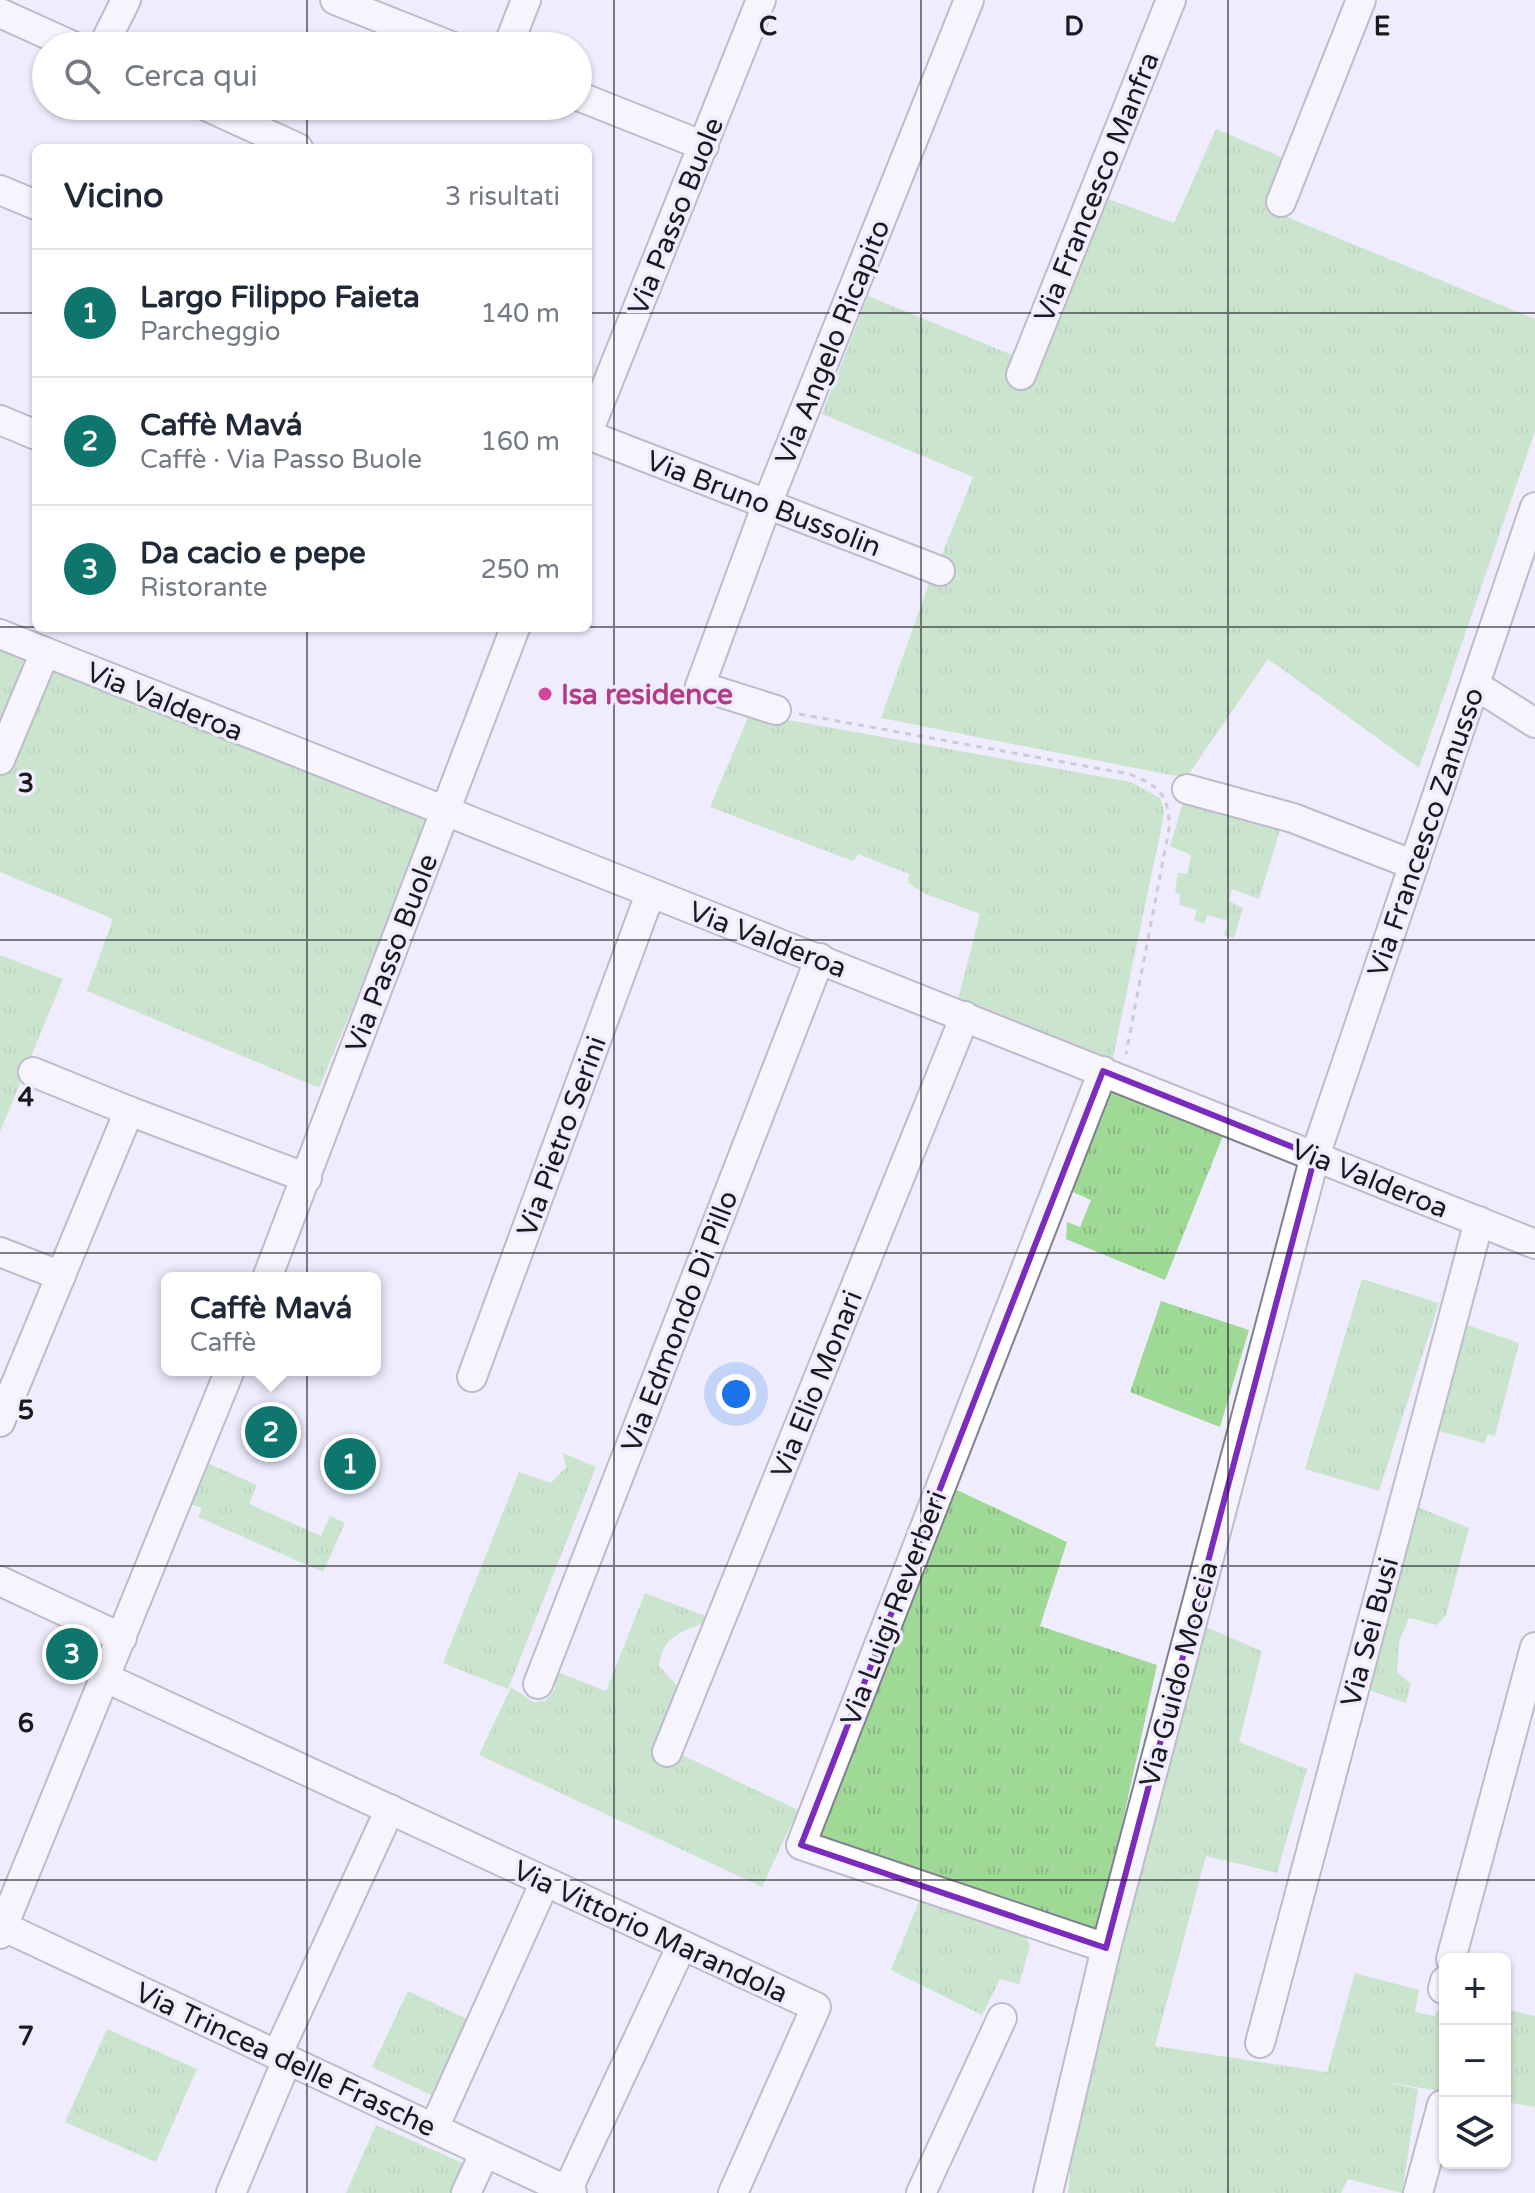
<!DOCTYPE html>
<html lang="it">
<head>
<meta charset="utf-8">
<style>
  :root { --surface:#fff; --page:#f2f2f3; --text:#1f2937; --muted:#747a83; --line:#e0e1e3; --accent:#0f766e }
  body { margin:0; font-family:"Varela Round",sans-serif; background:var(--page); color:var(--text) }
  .controls { position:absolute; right:24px; bottom:24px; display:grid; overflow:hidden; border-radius:12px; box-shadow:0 2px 6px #0004 }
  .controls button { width:72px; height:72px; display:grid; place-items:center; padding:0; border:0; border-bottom:2px solid var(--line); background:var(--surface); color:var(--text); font:40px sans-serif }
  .you { position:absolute; left:736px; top:1394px; width:28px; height:28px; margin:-20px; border:6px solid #fff; border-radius:50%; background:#1a73e8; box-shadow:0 0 0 12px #1a73e833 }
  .badge { display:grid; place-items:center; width:52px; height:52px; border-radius:50%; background:var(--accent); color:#fff; font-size:26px; font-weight:700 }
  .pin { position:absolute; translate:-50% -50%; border:4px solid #fff; box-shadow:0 2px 8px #0006 }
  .popup { position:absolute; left:161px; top:1272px; width:220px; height:104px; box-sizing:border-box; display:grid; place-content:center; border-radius:12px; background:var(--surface); filter:drop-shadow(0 2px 6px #0005); font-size:26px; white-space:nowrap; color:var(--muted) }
  .popup b { font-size:30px; color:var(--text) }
  .popup::after { content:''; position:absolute; left:50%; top:100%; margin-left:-16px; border:16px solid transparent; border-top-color:var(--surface) }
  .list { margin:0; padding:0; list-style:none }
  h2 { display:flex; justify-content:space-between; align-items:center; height:104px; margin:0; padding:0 32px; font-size:34px }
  h2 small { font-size:26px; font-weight:400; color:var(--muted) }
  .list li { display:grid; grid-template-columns:52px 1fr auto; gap:24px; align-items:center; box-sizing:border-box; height:128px; padding:0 32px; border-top:2px solid var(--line) }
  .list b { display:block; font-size:30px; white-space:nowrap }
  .list p { margin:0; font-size:26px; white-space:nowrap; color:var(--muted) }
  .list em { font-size:26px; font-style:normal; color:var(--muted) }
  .icon { flex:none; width:44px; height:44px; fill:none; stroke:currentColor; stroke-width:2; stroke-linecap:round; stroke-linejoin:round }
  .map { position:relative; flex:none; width:1535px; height:2193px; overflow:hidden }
  .search { position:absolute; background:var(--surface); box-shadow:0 2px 6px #0004; left:32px; top:32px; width:560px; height:88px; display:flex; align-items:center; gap:20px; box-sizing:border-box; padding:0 28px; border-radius:44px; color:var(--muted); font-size:30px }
  .panel { position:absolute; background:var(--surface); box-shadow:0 2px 6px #0004; left:32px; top:144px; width:560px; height:488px; border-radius:12px }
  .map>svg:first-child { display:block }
</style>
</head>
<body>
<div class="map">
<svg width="1535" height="2193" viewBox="0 0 1535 2193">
  <defs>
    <pattern id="grass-tufts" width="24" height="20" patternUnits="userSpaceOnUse" patternTransform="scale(2)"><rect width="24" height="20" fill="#9fd996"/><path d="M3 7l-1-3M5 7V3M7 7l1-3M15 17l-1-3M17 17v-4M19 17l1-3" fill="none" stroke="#88ba81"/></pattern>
  </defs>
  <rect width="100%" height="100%" fill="#efedfd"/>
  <g fill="url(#grass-tufts)">
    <path d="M1216,129L1286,159L1270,210L1535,319V431L1419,768L1268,659L1186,778L881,718L929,583L945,571L938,564L973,477L822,414L868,296L1037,365L1100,196L1174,223Z"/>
    <path d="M0,649L430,822L319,1088L87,991L113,919L0,872Z"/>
    <path d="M750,713L1131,782L1160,798L1164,811L1161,830L1112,1062L958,1000L980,914L926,894L908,883L909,874L858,854L853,861L710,807Z"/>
    <path d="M1183,802L1281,827L1259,899L1232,889L1229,901L1243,908L1234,938L1224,935L1228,921L1207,915L1204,924L1194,920L1197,910L1179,905L1180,894L1175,892L1178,873L1187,874L1191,855L1170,846Z"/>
    <path d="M0,955L63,979L0,1132Z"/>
    <path d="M1105,1088L1223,1136L1165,1280L1066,1239L1067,1222L1080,1227L1091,1200L1064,1188Z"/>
    <path d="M1362,1279L1439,1303L1379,1491L1305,1469Z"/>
    <path d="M1161,1301L1249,1330L1220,1427L1130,1392Z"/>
    <path d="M1453,1320L1519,1343L1495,1436L1488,1434L1484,1443L1428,1428Z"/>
    <path d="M563,1453L596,1467L508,1689L443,1663L519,1472L551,1483L566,1467Z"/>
    <path d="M205,1462L257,1485L249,1504L321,1536L330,1516L345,1523L323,1572L198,1517L202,1508L187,1503Z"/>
    <path d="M955,1489L1067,1542L1040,1626L1157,1665L1098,1935L811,1837Z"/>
    <path d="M1408,1503L1469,1528L1446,1615L1437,1625L1409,1618L1399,1642L1397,1672L1411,1684L1406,1703L1351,1684Z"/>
    <path d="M645,1593L713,1619C685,1632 663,1632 659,1666L684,1693L659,1744L798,1810L762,1887L479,1755L511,1687L533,1702L545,1701L555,1689L550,1669L606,1691Z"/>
    <path d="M1196,1623L1262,1651L1239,1742L1307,1769L1277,1873L1206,1856L1155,2046L1327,2072L1355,1973L1419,1990L1415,2012L1435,2016L1445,1997V2092L1380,2081L1418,2089L1402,2193L1348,2179L1341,2193H1068L1076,2115Z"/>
    <path d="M920,1899L1025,1935L1030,1946L1019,1984L1000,1979L982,2015L891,1970Z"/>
    <path d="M408,1991L469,2020L433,2096L372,2067Z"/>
    <path d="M1505,2009L1535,2016V2107L1505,2102Z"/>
    <path d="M107,2029L197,2069L156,2162L65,2122Z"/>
    <path d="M376,2125L465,2164L452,2193H346Z"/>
  </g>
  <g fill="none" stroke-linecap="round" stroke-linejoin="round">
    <g stroke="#817f91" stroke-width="32">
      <g id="minor">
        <path d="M335,0L451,46"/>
        <path d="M0,13L73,46"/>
        <path d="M103,46L126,0"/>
        <path d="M508,46L526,0"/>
        <path d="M578,96L704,146"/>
        <path d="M206,106L298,148"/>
        <path d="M0,190L36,205"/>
        <path d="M1281,202L1361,0"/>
        <path d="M1021,375L1171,0"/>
        <path d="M0,420L36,435"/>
        <path d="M588,432L761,0"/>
        <path d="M588,435L940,571"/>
        <path d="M0,634C511,840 1024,1038 1535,1244"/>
        <path d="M1475,685L1535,723"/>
        <path d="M776,710L700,686L767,504L969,0"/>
        <path d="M0,760L45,652"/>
        <path d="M1187,789L1293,818L1414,865"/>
        <path d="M1103,1071L801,1845L1106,1948"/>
        <path d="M33,1072L129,1111"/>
        <path d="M0,1252L61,1276"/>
        <path d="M267,1278L515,628"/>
        <path d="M472,1377L650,894"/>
        <path d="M0,1422L129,1111L307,1178"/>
        <path d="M0,1581L122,1638"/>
        <path d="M106,1678L816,2007L733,2193"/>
        <path d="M538,1684L820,958"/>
        <path d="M667,1752L965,1016"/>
        <path d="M0,1925L572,2193"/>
        <path d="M0,1934L230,1370"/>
        <path d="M1451,1959L1535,1647"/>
        <path d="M1443,1989L1445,1981"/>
        <path d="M1260,2043L1479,1221"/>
        <path d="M277,2055L390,1809"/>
        <path d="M434,2128L544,1884"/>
        <path d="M567,2191L682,1945"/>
        <path d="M231,2193L287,2060"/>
        <path d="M466,2193L485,2152"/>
        <path d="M921,2193L1002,2018"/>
        <path d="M1048,2193L1106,1948L1315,1156L1535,507"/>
        <path d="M1418,2193L1442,2105"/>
      </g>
    </g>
    <path stroke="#a4a3b0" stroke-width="3" stroke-dasharray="6 6" stroke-linecap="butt" d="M799,714L1129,774C1159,785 1170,796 1169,829L1126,1054"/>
    <use href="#minor" stroke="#fff" stroke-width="28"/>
  </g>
  <path d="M0 0H1535V2193H0ZM1103,1071L1315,1156L1106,1948L801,1845Z" fill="#efedfd" fill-opacity=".55" fill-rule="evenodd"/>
  <path fill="none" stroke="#7b2cbf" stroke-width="6" stroke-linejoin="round" d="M1103,1071L1315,1156L1106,1948L801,1845Z"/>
  <path fill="none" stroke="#1a1920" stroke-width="2" stroke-opacity="0.55" d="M307,0V46M614,0V2193M921,0V2193M1228,0V2193M307,106V148M0,313H36M588,313H1535M0,627H36M588,627H1535M307,628V2193M0,940H1535M0,1253H1535M0,1566H1535M0,1880H1535"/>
  <circle fill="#d1479c" stroke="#efedfd" stroke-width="3" cx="545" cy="694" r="8"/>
  <g text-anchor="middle" stroke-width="7" stroke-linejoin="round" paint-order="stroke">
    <g font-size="28" fill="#1a1920" stroke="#efedfd">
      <text transform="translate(1096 187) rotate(-68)" y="10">Via Francesco Manfra</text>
      <text transform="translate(675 216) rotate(-68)" y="10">Via Passo Buole</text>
      <text transform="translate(832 342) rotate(-68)" y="10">Via Angelo Ricapito</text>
      <text transform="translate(764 503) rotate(21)" y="10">Via Bruno Bussolin</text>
      <text transform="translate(165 701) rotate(22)" y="10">Via Valderoa</text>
      <text transform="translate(1425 832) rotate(-71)" y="10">Via Francesco Zanusso</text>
      <text transform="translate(768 939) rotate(21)" y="10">Via Valderoa</text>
      <text transform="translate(391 953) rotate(-69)" y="10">Via Passo Buole</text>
      <text transform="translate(561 1136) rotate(-70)" y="10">Via Pietro Serini</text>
      <text transform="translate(1370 1178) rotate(22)" y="10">Via Valderoa</text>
      <text transform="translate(679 1321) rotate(-69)" y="10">Via Edmondo Di Pillo</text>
      <text transform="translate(816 1384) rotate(-68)" y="10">Via Elio Monari</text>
      <text transform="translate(893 1608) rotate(-69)" y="10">Via Luigi Reverberi</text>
      <text transform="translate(1369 1632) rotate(-75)" y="10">Via Sei Busi</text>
      <text transform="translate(1178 1674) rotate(-75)" y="10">Via Guido Moccia</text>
      <text transform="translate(651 1931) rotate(25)" y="10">Via Vittorio Marandola</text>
      <text transform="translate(286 2059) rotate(25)" y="10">Via Trincea delle Frasche</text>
    </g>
    <g font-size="28" font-weight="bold" fill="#b23c85" stroke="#efedfd" text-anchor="start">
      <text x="561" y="704">Isa residence</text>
    </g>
  </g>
  <g font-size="26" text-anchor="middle" font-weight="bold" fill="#1a1920" stroke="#efedfd" stroke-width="7" stroke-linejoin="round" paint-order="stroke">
    <text x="768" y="35">C</text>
    <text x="1074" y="35">D</text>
    <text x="1382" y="35">E</text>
    <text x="26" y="792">3</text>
    <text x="26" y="1106">4</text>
    <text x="26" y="1419">5</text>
    <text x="26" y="1732">6</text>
    <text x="26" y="2045">7</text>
  </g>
</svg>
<div class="controls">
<button>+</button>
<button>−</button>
<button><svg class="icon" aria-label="layers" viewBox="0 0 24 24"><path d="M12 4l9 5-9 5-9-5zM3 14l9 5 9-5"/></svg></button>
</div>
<div class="you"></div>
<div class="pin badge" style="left:350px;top:1464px">1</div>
<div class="pin badge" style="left:271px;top:1432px">2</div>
<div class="popup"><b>Caffè Mavá</b>Caffè</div>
<div class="pin badge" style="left:72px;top:1654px">3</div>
<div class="search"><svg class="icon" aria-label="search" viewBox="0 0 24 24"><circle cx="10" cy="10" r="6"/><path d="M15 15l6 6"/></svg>Cerca qui</div>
<section class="panel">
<h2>Vicino<small>3 risultati</small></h2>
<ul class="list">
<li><span class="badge">1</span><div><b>Largo Filippo Faieta</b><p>Parcheggio</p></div><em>140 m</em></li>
<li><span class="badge">2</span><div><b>Caffè Mavá</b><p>Caffè · Via Passo Buole</p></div><em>160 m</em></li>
<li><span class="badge">3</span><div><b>Da cacio e pepe</b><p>Ristorante</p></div><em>250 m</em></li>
</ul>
</section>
</div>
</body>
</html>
